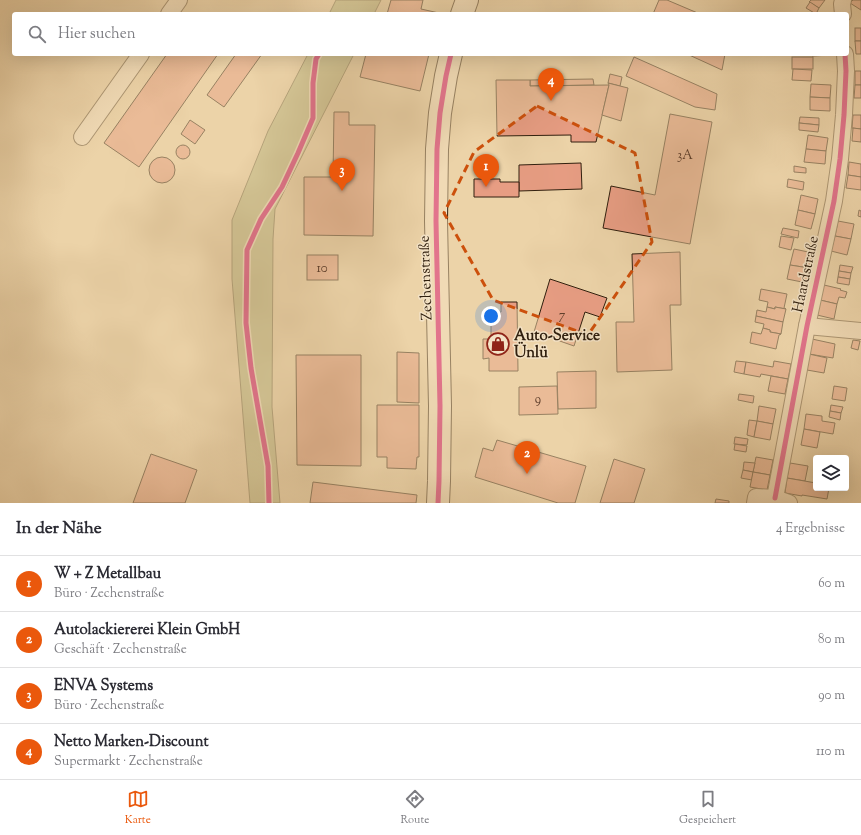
<!DOCTYPE html>
<html lang="de">
<head>
<meta charset="utf-8">
<style>
  :root { --surface:#fff; --page:#f2f2f3; --text:#2b2b33; --muted:#7c7c81; --line:#e1e1e2; --accent:#ea580c }
  body { margin:0; font-family:"Sorts Mill Goudy",serif; background:var(--page); color:var(--text) }
  .controls { position:absolute; right:12px; bottom:12px; display:grid; overflow:hidden; border-radius:4px; box-shadow:0 4px 16px #0002 }
  .controls button { width:36px; height:36px; display:grid; place-items:center; padding:0; border:0; border-bottom:1px solid var(--line); background:var(--surface); color:var(--text); font:20px sans-serif }
  .you { position:absolute; left:491px; top:316px; width:14px; height:14px; margin:-10px; border:3px solid #fff; border-radius:50%; background:#1a73e8; box-shadow:0 0 0 6px #1a73e833 }
  .badge { display:grid; place-items:center; width:26px; height:26px; border-radius:50%; background:var(--accent); color:#fff; font-size:13px; font-weight:700 }
  .pin { position:absolute; translate:-50% -33px; filter:drop-shadow(0 1px 2px #0008) }
  .pin::after { content:''; position:absolute; top:21px; width:14px; height:12px; background:inherit; clip-path:polygon(0 0,100% 0,50% 100%) }
  .list { margin:0; padding:0; list-style:none }
  h2 { display:flex; justify-content:space-between; align-items:center; height:52px; margin:0; padding:0 16px; font-size:17px }
  h2 small { font-size:13px; font-weight:400; color:var(--muted) }
  .list li { display:grid; grid-template-columns:26px 1fr auto; gap:12px; align-items:center; box-sizing:border-box; height:56px; padding:0 16px; border-top:1px solid var(--line) }
  .list b { display:block; font-size:15px; white-space:nowrap }
  .list p { margin:0; font-size:13px; white-space:nowrap; color:var(--muted) }
  .list em { font-size:13px; font-style:normal; color:var(--muted) }
  .icon { flex:none; width:22px; height:22px; fill:none; stroke:currentColor; stroke-width:2; stroke-linecap:round; stroke-linejoin:round }
  .map { position:relative; flex:none; width:861px; height:503px; overflow:hidden }
  .search { position:absolute; background:var(--surface); box-shadow:0 4px 16px #0002; left:12px; right:12px; top:12px; height:44px; display:flex; align-items:center; gap:10px; box-sizing:border-box; padding:0 14px; border-radius:4px; color:var(--muted); font-size:15px }
  .sheet { height:276px; background:var(--surface) }
  nav { display:flex; justify-content:space-around; align-items:center; box-sizing:border-box; height:56px; border-top:1px solid var(--line); background:var(--surface); font-size:11px; color:var(--muted) }
  nav a { display:grid; justify-items:center; gap:2px }
  nav .on { color:var(--accent) }
  .map>svg:first-child { display:block }
</style>
</head>
<body>
<div class="map">
<svg width="861" height="503" viewBox="0 0 861 503">
  <rect width="100%" height="100%" fill="#ecd3a8"/>
  <filter id="stains"><feTurbulence type="fractalNoise" baseFrequency=".005" numOctaves="4"/><feColorMatrix values="0 0 0 0 .2 0 0 0 0 .09 0 0 0 0 .02 0 0 0 .5 -.17"/></filter>
  <radialGradient id="worn" r=".72"><stop offset=".6" stop-color="#630" stop-opacity="0"/><stop offset="1" stop-color="#630" stop-opacity=".3"/></radialGradient>
  <g fill="#bbbb85" stroke="#766d4a">
    <path d="M336,0H381L374,14H329Z"/>
    <path d="M308,54H354L275,209L273,239L272,407L280,503H250L232,279V220L268,131Z"/>
  </g>
  <g fill="#e79d83" stroke="#301f0e">
    <path d="M391,0H423L421,9L439,13L438,14H387Z"/>
    <path d="M659,0H667L700,14H653Z"/>
    <path d="M811,0H825L819,8L809,2Z"/>
    <path d="M853,0H861V10L850,3Z"/>
    <path d="M810,2L819,8L816,14L806,8Z"/>
    <rect x="855" y="28" width="6" height="13"/>
    <path d="M855,41H861V54H856Z"/>
    <path d="M167,54H218L139,167L104,143Z"/>
    <path d="M236,54H262L224,107L207,95Z"/>
    <path d="M366,54H429L420,91L360,77Z"/>
    <path d="M687,54H725L722,70Z"/>
    <path d="M812,54H832V55L812,56Z"/>
    <path d="M634,57L717,94L715,110L695,107L626,76Z"/>
    <rect x="792" y="57" width="21" height="12"/>
    <path d="M793,69L812,70L811,81L792,80Z"/>
    <rect x="855" y="71" width="6" height="14"/>
    <path d="M610,74L622,77L620,86L608,83Z"/>
    <path d="M593,79L594,85L530,86V80Z"/>
    <path d="M496,80H530V86L609,85L596,142H571V135L497,136Z"/>
    <path d="M608,83L628,88L621,121L602,115L609,85Z"/>
    <path d="M811,84L831,85L830,98L810,97Z"/>
    <path d="M855,85H861V98H854Z"/>
    <path d="M810,97L830,98V111L810,110Z"/>
    <path d="M334,112H349V125H375L373,236L304,235V177H333Z"/>
    <path d="M670,114L712,122L690,244L603,228L611,186L655,195Z"/>
    <path d="M853,115H861V129L852,128Z"/>
    <path d="M800,117L819,118V125L799,123Z"/>
    <path d="M190,120L205,130L195,144L181,134Z"/>
    <path d="M799,123L819,125L818,132L799,130Z"/>
    <path d="M853,128L861,129V142L852,141Z"/>
    <path d="M808,135L828,138L826,151L806,149Z"/>
    <circle cx="183" cy="152" r="7"/>
    <path d="M806,149L826,151L825,164L804,162Z"/>
    <circle cx="162" cy="170" r="13"/>
    <path d="M849,162L861,164V177L848,175Z"/>
    <path d="M581,163L582,189L519,191V165Z"/>
    <path d="M794,166L806,168V173L794,172Z"/>
    <path d="M848,175L861,177V190L846,188Z"/>
    <path d="M474,179H500V182H519V197H474Z"/>
    <path d="M788,179L804,182L803,190L787,187Z"/>
    <path d="M801,195L818,199L815,214L798,210Z"/>
    <path d="M798,210L815,214L811,229L795,225Z"/>
    <path d="M859,210L861,211V217L858,216Z"/>
    <path d="M838,221L854,224L851,239L835,236Z"/>
    <path d="M783,228L799,231L798,238L781,234Z"/>
    <path d="M781,236L794,238L791,250L779,247Z"/>
    <path d="M835,236L851,239L847,255L831,251Z"/>
    <path d="M794,249L813,253L809,268L790,265Z"/>
    <path d="M680,252L681,305H670L672,370L617,372L616,322H634L632,254Z"/>
    <rect x="307" y="255" width="31" height="25"/>
    <path d="M790,265L809,268L807,283L787,279Z"/>
    <path d="M840,265L853,267L851,273L839,271Z"/>
    <path d="M839,271L851,273L850,279L838,277Z"/>
    <path d="M838,277L850,279L849,285L837,283Z"/>
    <path d="M550,279L607,298L600,317L585,312L574,346L534,332Z"/>
    <path d="M824,285L841,289L840,290L847,292L845,298L839,297L837,304L820,300Z"/>
    <path d="M761,289L787,294L784,308L786,309L775,307V309L767,307L768,302L759,300Z"/>
    <path d="M820,300L837,304L834,319L817,315Z"/>
    <path d="M501,302H517L518,371H489V358L483,359V339H491V314L501,312Z"/>
    <path d="M767,307L775,309V307L786,309L783,322L756,316L757,310L766,312Z"/>
    <path d="M756,316L783,322L781,334L770,332V330L763,328L764,324L755,322Z"/>
    <path d="M763,328L770,330V332L781,334L779,335L776,349L750,343L752,332L761,334Z"/>
    <path d="M812,339L835,344L833,358L809,354Z"/>
    <path d="M853,340L860,341L858,350L851,348Z"/>
    <path d="M397,352L419,353V403L397,402Z"/>
    <path d="M809,354L827,358L824,373L807,370Z"/>
    <path d="M296,355H361V466L297,465Z"/>
    <path d="M736,361L746,362L744,374L734,372Z"/>
    <path d="M774,361L791,364L788,379L761,374L760,377L744,374L746,362L773,367Z"/>
    <path d="M596,371V408L558,409L557,372Z"/>
    <path d="M771,376L788,379L785,394L768,391Z"/>
    <path d="M557,386L558,414L519,415V387Z"/>
    <path d="M834,386L847,388L845,401L832,399Z"/>
    <path d="M739,394L754,396L753,403L738,400Z"/>
    <path d="M377,405H419V457H417L416,469L387,468V457H377Z"/>
    <path d="M831,405L843,407L841,413L830,411Z"/>
    <path d="M759,406L776,409L773,424L757,421Z"/>
    <path d="M830,411L841,413L840,420L829,417Z"/>
    <path d="M806,414L822,416V421L835,423L833,434L804,429Z"/>
    <path d="M749,420L757,421L754,437L747,435Z"/>
    <path d="M757,421L773,424L770,440L754,437Z"/>
    <path d="M804,429L820,432L817,448L801,445Z"/>
    <path d="M735,437L748,439L747,445L734,444Z"/>
    <path d="M497,440L586,466L575,503H558L475,477L483,448L493,451Z"/>
    <path d="M735,444L747,446L746,452L734,450Z"/>
    <path d="M151,454L197,470L185,503H133Z"/>
    <path d="M756,457L773,460L770,475L753,472Z"/>
    <path d="M614,459L645,469L634,503H600Z"/>
    <path d="M744,462L755,463L753,472L743,470Z"/>
    <path d="M790,463L808,466L805,481L787,478Z"/>
    <path d="M743,470L753,472L752,480L741,478Z"/>
    <path d="M753,472L770,475L767,490L750,487Z"/>
    <path d="M787,478L816,483V488H829L827,499L802,495V496L785,493Z"/>
    <path d="M313,482L417,495L416,503H310Z"/>
    <path d="M716,499L729,501V503H715Z"/>
  </g>
  <g fill="none" stroke-linecap="round" stroke-linejoin="round">
    <g stroke="#5f4c34" stroke-width="18">
      <g id="street">
        <path d="M843,0L842,4L843,14"/>
        <path d="M169,14L179,0"/>
        <path d="M82,137L141,54"/>
        <path d="M807,326L861,331"/>
        <path d="M775,498L807,326L834,201L840,159L844,115L846,71L845,54"/>
        <path d="M755,503L756,497L775,498L789,503"/>
      </g>
    </g>
    <g stroke="#301f0e" stroke-width="24">
      <g id="secondary">
        <path d="M462,14L467,0"/>
        <path d="M438,503L439,481L440,406L436,221L437,149L440,113L446,76L451,54"/>
      </g>
    </g>
    <use href="#street" stroke="#f3e2c6" stroke-width="16"/>
    <use href="#secondary" stroke="#f3e2c6" stroke-width="22"/>
    <g stroke="#f3e2c6" stroke-width="8">
      <g id="cycleway">
        <path d="M775,498L807,326L834,201L840,159L844,115L846,71L845,54"/>
        <path d="M269,503L268,466L251,368L246,323L247,250L261,219L282,187L298,153L313,118V83L316,59L319,54"/>
        <path d="M438,503L439,481L440,406L436,221L437,149L440,113L446,76L451,54"/>
      </g>
    </g>
    <use href="#cycleway" stroke="#d6006c" stroke-width="5"/>
  </g>
  <path d="M0 0H861V503H0ZM537,106L635,153L652,242L588,335L493,300L444,213L474,152Z" fill="#ecd3a8" fill-opacity=".55" fill-rule="evenodd"/>
  <path fill="none" stroke="#cc500c" stroke-width="3" stroke-dasharray="8 5" stroke-linejoin="round" d="M537,106L635,153L652,242L588,335L493,300L444,213L474,152Z"/>
  <defs>
    <g id="shop-ring" transform="scale(1.15)"><circle r="9.5" fill="#f3e2c6" stroke="#8f2418" stroke-width="1.5"/><path d="M-5-2.5h2.3a2.7 3.5 0 0 1 5.4 0H5L5.5 6h-11ZM-1.5-2.5h3a1.5 2.3 0 0 0-3 0Z" fill="#8f2418"/></g>
  </defs>
  <g fill-rule="evenodd">
    <use href="#shop-ring" x="498" y="344"/>
  </g>
  <g text-anchor="middle" stroke-width="3" stroke-linejoin="round" paint-order="stroke">
    <g font-size="13" fill="#5e3e2b">
      <text x="685" y="159">3A</text>
      <text x="322" y="272">10</text>
      <text x="562" y="319">7</text>
      <text x="538" y="403">9</text>
    </g>
    <g font-size="15" fill="#301f0e" stroke="#f3e2c6">
      <text transform="translate(805 274) rotate(-78)" y="5">Haardstraße</text>
      <text transform="translate(425 278) rotate(-92)" y="5">Zechenstraße</text>
    </g>
    <g font-size="15" font-weight="bold" fill="#301f0e" stroke="#f3e2c6" text-anchor="start">
      <text x="514" y="340">Auto-Service<tspan x="514" dy="17">Ünlü</tspan></text>
    </g>
  </g>
  <rect width="100%" height="100%" filter="url(#stains)"/>
  <rect width="100%" height="100%" fill="url(#worn)"/>
</svg>
<div class="controls">
<button><svg class="icon" aria-label="layers" viewBox="0 0 24 24"><path d="M12 4l9 5-9 5-9-5zM3 14l9 5 9-5"/></svg></button>
</div>
<div class="you"></div>
<div class="pin badge" style="left:486px;top:187px">1</div>
<div class="pin badge" style="left:527px;top:474px">2</div>
<div class="pin badge" style="left:342px;top:191px">3</div>
<div class="pin badge" style="left:551px;top:101px">4</div>
<div class="search"><svg class="icon" aria-label="search" viewBox="0 0 24 24"><circle cx="10" cy="10" r="6"/><path d="M15 15l6 6"/></svg>Hier suchen</div>
</div>
<section class="sheet">
<h2>In der Nähe<small>4 Ergebnisse</small></h2>
<ul class="list">
<li><span class="badge">1</span><div><b>W + Z Metallbau</b><p>Büro · Zechenstraße</p></div><em>60 m</em></li>
<li><span class="badge">2</span><div><b>Autolackiererei Klein GmbH</b><p>Geschäft · Zechenstraße</p></div><em>80 m</em></li>
<li><span class="badge">3</span><div><b>ENVA Systems</b><p>Büro · Zechenstraße</p></div><em>90 m</em></li>
<li><span class="badge">4</span><div><b>Netto Marken-Discount</b><p>Supermarkt · Zechenstraße</p></div><em>110 m</em></li>
</ul>
</section>
<nav>
<a class="on"><svg class="icon" aria-label="map" viewBox="0 0 24 24"><path d="M3 6l6-2 6 2 6-2v14l-6 2-6-2-6 2zM9 4v14M15 6v14"/></svg>Karte</a>
<a><svg class="icon" aria-label="directions" viewBox="0 0 24 24"><path d="M12 3l9 9-9 9-9-9zM9 14v-3h6M13 9l2 2-2 2"/></svg>Route</a>
<a><svg class="icon" aria-label="saved" viewBox="0 0 24 24"><path d="M7 4h10v16l-5-4-5 4z"/></svg>Gespeichert</a>
</nav>
</body>
</html>
